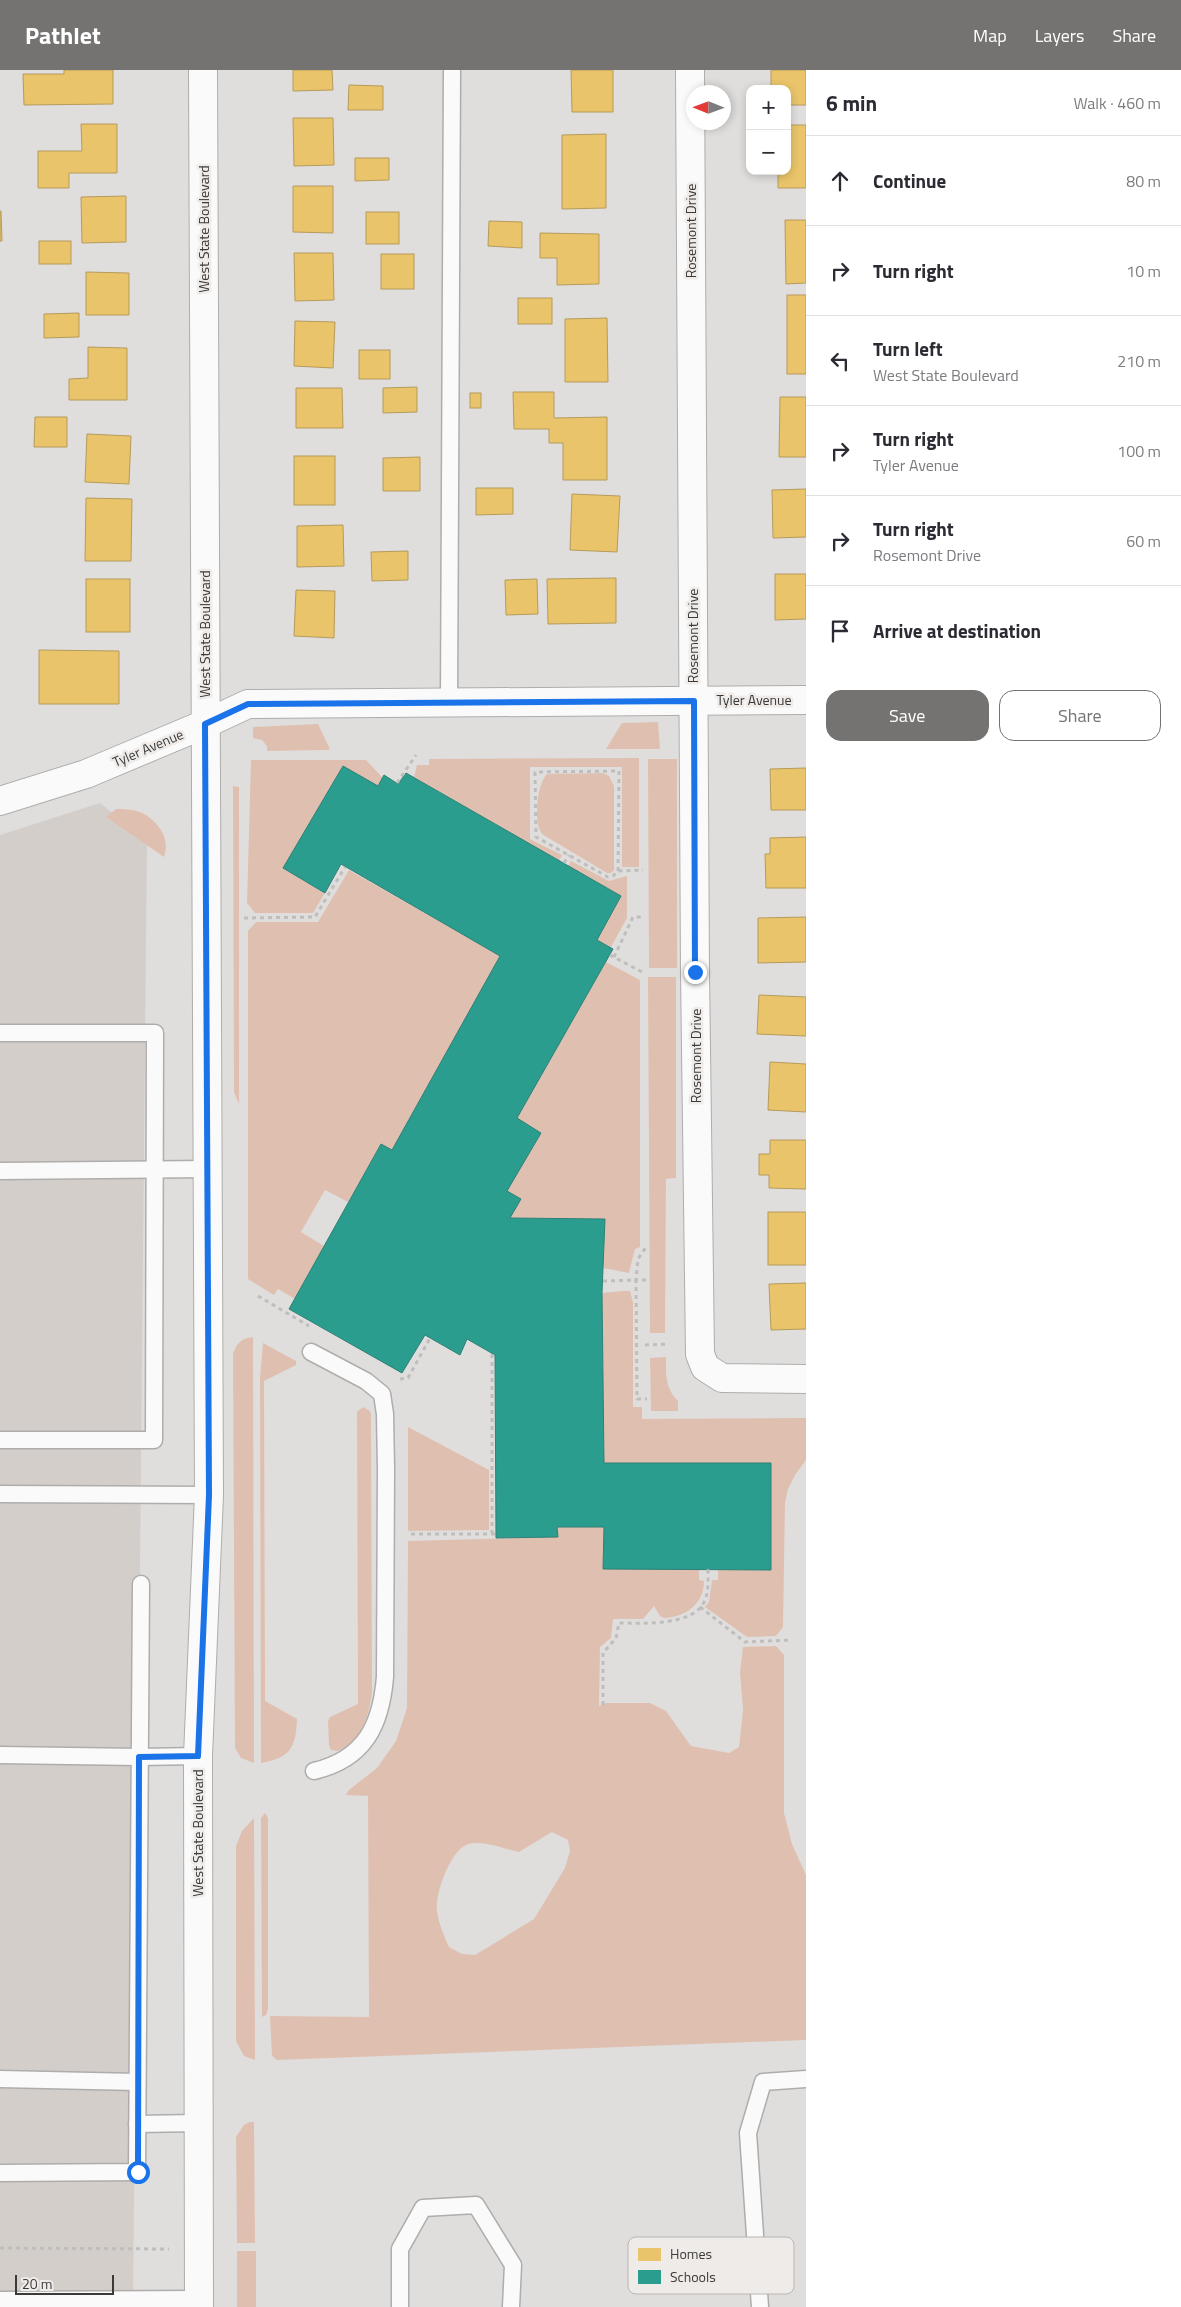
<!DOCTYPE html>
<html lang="en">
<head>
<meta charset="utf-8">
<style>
  :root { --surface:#fff; --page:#f2f2f3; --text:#2b2b33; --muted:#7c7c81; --line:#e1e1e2; --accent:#757372 }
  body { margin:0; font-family:"Titillium Web",sans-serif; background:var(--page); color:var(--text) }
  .controls { position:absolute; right:15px; top:15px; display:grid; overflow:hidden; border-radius:10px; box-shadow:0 2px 8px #0003 }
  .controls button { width:45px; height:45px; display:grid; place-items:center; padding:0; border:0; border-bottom:1px solid var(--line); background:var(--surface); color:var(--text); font:25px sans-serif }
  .compass { position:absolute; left:686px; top:15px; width:45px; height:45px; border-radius:50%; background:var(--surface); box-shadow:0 2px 8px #0003; rotate:271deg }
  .scale { position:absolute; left:15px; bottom:12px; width:99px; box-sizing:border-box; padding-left:5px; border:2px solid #3b3a39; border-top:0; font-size:14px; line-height:18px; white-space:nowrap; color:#3b3a39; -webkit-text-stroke:4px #efebe9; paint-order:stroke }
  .stop { position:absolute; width:15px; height:15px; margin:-11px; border:4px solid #1a73e8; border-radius:50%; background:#fff }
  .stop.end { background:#1a73e8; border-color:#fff; box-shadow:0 1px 5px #0008 }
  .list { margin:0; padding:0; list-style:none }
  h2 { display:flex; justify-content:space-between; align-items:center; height:65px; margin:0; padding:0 20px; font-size:21px }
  h2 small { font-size:16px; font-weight:400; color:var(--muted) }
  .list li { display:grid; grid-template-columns:32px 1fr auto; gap:15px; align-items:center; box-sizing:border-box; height:90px; padding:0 20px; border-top:1px solid var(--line) }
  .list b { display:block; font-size:19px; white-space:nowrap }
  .list p { margin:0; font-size:16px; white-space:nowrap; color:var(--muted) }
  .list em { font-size:16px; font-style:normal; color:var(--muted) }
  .actions { display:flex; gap:10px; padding:15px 20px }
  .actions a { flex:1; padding:11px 0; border:1px solid var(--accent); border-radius:15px; text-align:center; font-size:18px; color:var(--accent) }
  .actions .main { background:var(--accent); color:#fff }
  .icon { flex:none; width:28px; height:28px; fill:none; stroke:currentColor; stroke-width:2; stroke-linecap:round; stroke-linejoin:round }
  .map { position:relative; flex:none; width:806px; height:2237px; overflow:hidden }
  header { display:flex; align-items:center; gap:30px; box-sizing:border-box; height:70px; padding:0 25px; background:var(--accent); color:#fff }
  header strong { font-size:24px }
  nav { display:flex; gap:28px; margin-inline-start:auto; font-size:18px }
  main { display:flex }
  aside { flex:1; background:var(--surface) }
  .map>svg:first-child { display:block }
</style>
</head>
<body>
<header>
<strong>Pathlet</strong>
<nav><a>Map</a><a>Layers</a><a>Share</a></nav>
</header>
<main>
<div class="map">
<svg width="806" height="2237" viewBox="0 0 806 2237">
  <rect width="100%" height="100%" fill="#e0dedd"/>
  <path fill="#d4cecb" d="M100,733L147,770L133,2237H0V765Z"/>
  <g fill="#dfc0b0" fill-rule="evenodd">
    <path d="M658,652L660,679H606L622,653Z"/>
    <path d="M318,654L330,679L327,680L267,681V676L262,670L253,668V657Z"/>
    <path d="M639,688V797H622V697H530V769L562,785L559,791L414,707L417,695H429V689Z"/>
    <path d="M648,689H677V898H649Z"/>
    <path d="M251,690H366L383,708L378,716L343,696L283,798L325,823L313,843H255L247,833Z"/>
    <path d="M603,703L609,706L614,716V800L611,803H607L542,764C533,753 537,713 547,704Z"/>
    <path d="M233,716L239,717V1034L234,1022Z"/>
    <path d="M116,739C122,739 128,739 133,740C153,744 172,766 164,787L106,747Z"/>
    <path d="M571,791L609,811L627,806V848L611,877L597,870L621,826L568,796Z"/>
    <path d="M349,800L500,886L392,1080L381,1074L348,1132L325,1120L301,1162L324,1176L295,1229L278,1219L274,1225L248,1209V861L256,852H318Z"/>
    <path d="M606,892L640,910V1177L635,1179L629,1203L603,1198L605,1149L510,1148L507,1121L541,1063L517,1048Z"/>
    <path d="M648,907H676V1108L666,1109L665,1263H650Z"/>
    <path d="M623,1221H630L633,1232V1337H642V1349L806,1348V1390L795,1405L788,1419L785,1433L783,1557L776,1566L747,1567L705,1537L709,1532L712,1510H718V1500L771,1499V1393H604L602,1223Z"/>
    <path d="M253,1267V1271L254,1693L241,1688L235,1678L233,1284C237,1273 240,1269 253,1267Z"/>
    <path d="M263,1273L296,1291V1295L264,1311L265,1615V1631L297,1649C296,1678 290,1688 261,1693L260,1308Z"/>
    <path d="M666,1287C666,1304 665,1318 678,1331V1341H651L650,1288Z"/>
    <path d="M363,1337L370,1341L371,1345L372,1621C370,1644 361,1672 338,1681L331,1680L329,1675L328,1651L330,1647L358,1634L357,1342Z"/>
    <path d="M408,1357L489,1400V1460L408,1461Z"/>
    <path d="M557,1457H604L603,1499H699V1510L704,1511C704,1534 686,1547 664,1548L660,1546L654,1536L643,1549H613L611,1568L600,1577L599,1636L606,1633H650L666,1641L691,1676L729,1683L739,1677L743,1640L740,1602L743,1577L776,1576L784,1585V1743L792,1774L806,1805V1970L277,1990L272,1986L270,1946L369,1947L368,1726L346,1725L349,1720L377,1698L396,1671L407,1638L408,1471L557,1467ZM552,1762L568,1770L570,1781L565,1798L534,1849L475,1885L462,1884L449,1877C444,1866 438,1852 437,1840C435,1824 450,1782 466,1775C481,1769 503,1779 519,1782Z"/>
    <path d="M265,1743L268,1748V1939L266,1945L262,1947L261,1748Z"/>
    <path d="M254,1748L255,1990L244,1986L236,1971V1776L242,1761Z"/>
    <path d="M250,2052H254L255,2173H237L236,2067L244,2055Z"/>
    <rect x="237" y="2181" width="19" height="56"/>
  </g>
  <g fill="#e9c46a" stroke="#b59b5b">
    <path d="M64,0H113V34L24,35L23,4H64Z"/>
    <path d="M293,0H332L333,20L293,21Z"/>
    <path d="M571,0H613V42H572Z"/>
    <path d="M771,0H806V35H787V19H771Z"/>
    <path d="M349,15L383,16V40H348Z"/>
    <path d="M293,48H333L334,95L294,96Z"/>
    <path d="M81,54H117V103H69V118H38V81H82Z"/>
    <path d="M787,55H806V118H778V101H787Z"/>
    <path d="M606,64V138L562,139V65Z"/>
    <path d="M355,88H389V110L355,111Z"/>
    <path d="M293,116H333V163L293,162Z"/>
    <path d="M126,126V172L82,173L81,127Z"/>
    <path d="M0,141H1L2,171H0Z"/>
    <rect x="366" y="142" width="33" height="32"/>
    <path d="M785,150H806V213L786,214Z"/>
    <path d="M489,151L522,152V178L488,176Z"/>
    <path d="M540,163L599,164V214L557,215V188H540Z"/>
    <rect x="39" y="171" width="32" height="23"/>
    <path d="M294,183H333L334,230L295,231Z"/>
    <rect x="381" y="184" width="33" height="35"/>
    <path d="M86,202L129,203V245H86Z"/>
    <rect x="787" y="225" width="19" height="79"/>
    <rect x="518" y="228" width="34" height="26"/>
    <path d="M79,243V267L44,268V244Z"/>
    <path d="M607,248L608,312H565V249Z"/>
    <path d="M295,251L335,252L333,298L294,296Z"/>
    <path d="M88,277L127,278V330H69V309L88,308Z"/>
    <rect x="359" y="280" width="31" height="29"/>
    <path d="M417,317V342L383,343V318Z"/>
    <path d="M296,318H342L343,358H296Z"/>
    <path d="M513,322H554V348L607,347V410H563V373H549V359H514Z"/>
    <rect x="470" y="323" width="11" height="15"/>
    <path d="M780,327H806V387H779Z"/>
    <path d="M35,347H67V377H34Z"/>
    <path d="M87,364L131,366L129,414L85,412Z"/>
    <rect x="294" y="386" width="41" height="49"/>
    <path d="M420,387V421H383V388Z"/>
    <path d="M476,418H513V444L476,445Z"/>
    <path d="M806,419V467L773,468L772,420Z"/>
    <path d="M572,424L620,426L617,482L570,480Z"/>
    <path d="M86,428L132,429L131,491H85Z"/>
    <path d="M343,455L344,496L297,497V456Z"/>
    <path d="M408,481V510L372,511L371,482Z"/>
    <path d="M775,504H806V549L775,550Z"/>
    <path d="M616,508V553L548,554L547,509Z"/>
    <rect x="86" y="509" width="44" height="53"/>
    <path d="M537,509L538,544L506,545L505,510Z"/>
    <path d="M296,520L335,521L334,568L294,566Z"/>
    <path d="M39,580L119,581V634H39Z"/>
    <path d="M806,698V740H771L770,699Z"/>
    <path d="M806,767V818H766L765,784H770V768Z"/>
    <path d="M806,847V892L758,893V848Z"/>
    <path d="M759,925L806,927V966L757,964Z"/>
    <path d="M770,992L806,994V1042L768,1040Z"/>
    <path d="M770,1070H806V1119L769,1118V1105H759V1084H770Z"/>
    <rect x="768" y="1142" width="38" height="53"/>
    <path d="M806,1213V1259L771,1260L769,1214Z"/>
  </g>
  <path fill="#2a9d8f" stroke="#2f7f75" d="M343,696L378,716L384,705L398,714L406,703L621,826L597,870L613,879L517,1048L541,1063L507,1121L521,1129L510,1148L605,1149L602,1223L604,1393H771V1500L603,1499L604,1457H557L558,1467L496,1468L495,1285L467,1269L460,1285L425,1265L402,1303L289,1239L381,1074L392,1080L500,886L341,794L325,823L283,798Z"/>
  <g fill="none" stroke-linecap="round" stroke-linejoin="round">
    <g stroke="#aeadac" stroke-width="19">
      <g id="lane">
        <path d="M449,632L452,0"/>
        <path d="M0,963H155L154,1370H0"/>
        <path d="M0,1101L207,1099"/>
        <path d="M311,1282L366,1311L382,1324L385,1344L386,1399L385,1607C381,1655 365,1689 314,1701"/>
        <path d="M0,1424L209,1425"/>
        <path d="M0,1685L139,1687L198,1686"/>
        <path d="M0,2009L137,2012"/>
        <path d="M137,2054L198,2053"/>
        <path d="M0,2103L137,2102L141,1514"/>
        <path d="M0,2230L199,2229"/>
        <path d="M400,2237V2179L423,2138L476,2135L513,2195L511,2237"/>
        <path d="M760,2237L748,2063L763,2012L806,2009"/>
      </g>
    </g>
    <g stroke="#aeadac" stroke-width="30">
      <g id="street">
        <path d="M690,0L695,902L700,1284L705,1297L722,1308L806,1309"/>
        <path d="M0,731L86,704L205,654"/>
      </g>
    </g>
    <g stroke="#aeadac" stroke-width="30">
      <path id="secondary" d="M205,654L248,634L806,630"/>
    </g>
    <g stroke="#aeadac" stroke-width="30">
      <path id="primary" d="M199,2237L198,1686L209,1425L203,0"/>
    </g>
    <g stroke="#bebebd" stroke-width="3" stroke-dasharray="4 4" stroke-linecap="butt">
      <path d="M397,713L416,685"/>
      <path d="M564,793L569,785"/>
      <path d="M618,801L619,701L535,702L536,767L608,807L613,806L618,801L643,800"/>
      <path d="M244,848L315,847L345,797"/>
      <path d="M610,885L644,903"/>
      <path d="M614,887L633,847H644"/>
      <path d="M646,1210H636L638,1189L646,1177"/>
      <path d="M603,1211L636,1210L637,1329H647"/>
      <path d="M258,1226L309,1256"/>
      <path d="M645,1275L669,1274"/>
      <path d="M492,1284V1464"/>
      <path d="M400,1309L408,1308L430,1268"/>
      <path d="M411,1464H496"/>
      <path d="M700,1537L745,1572L792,1570"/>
      <path d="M603,1635V1583L616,1568L619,1553C641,1553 695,1557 705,1530C709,1520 708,1510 708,1499"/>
      <path d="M0,2178L169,2179"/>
    </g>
    <use href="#lane" stroke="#fafafa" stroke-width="16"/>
    <use href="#street" stroke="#fafafa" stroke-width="28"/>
    <use href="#secondary" stroke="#fafafa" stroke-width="28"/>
    <use href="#primary" stroke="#fafafa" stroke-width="28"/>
  </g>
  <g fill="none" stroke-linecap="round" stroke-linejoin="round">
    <path stroke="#1a73e8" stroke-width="6" d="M138,2102L139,1687L198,1686L209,1425L205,654L248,634L694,631L695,902"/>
  </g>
  <g text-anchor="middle" stroke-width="5" stroke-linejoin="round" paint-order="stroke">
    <g font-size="14" fill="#3b3a39" stroke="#efebe9">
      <text transform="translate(204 159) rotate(-90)" y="5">West State Boulevard</text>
      <text transform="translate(691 161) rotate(-90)" y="5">Rosemont Drive</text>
      <text transform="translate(205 564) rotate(-90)" y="5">West State Boulevard</text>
      <text transform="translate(693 566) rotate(-90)" y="5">Rosemont Drive</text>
      <text x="754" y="635">Tyler Avenue</text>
      <text transform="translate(148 678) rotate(-23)" y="5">Tyler Avenue</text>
      <text transform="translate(696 986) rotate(-90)" y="5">Rosemont Drive</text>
      <text transform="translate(198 1763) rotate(-90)" y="5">West State Boulevard</text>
    </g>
  </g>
  <rect x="628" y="2167" width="166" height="57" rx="8" fill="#efebe9" stroke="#b9b6b4" stroke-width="1"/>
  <rect x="638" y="2178" width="23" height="13" fill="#e9c46a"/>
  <rect x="638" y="2200" width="23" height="14" fill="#2a9d8f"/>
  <g font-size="14" fill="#3b3a39">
    <text x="670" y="2189">Homes</text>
    <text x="670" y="2212">Schools</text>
  </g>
</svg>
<div class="controls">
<button>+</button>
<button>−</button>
</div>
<svg class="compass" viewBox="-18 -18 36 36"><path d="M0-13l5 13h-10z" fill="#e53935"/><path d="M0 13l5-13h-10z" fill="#7c7c81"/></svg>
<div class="scale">20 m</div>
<div class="stop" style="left:138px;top:2102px"></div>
<div class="stop end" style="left:695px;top:902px"></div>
</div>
<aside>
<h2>6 min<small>Walk · 460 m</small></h2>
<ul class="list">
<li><svg class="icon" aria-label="ahead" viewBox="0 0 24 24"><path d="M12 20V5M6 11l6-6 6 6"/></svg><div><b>Continue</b></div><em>80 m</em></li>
<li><svg class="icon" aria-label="right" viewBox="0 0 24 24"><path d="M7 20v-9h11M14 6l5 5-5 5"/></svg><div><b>Turn right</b></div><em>10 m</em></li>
<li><svg class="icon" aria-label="left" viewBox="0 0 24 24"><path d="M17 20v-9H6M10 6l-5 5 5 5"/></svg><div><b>Turn left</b><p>West State Boulevard</p></div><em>210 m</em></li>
<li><svg class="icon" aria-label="right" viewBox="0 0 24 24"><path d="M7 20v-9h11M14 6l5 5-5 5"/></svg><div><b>Turn right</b><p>Tyler Avenue</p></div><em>100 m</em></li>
<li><svg class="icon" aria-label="right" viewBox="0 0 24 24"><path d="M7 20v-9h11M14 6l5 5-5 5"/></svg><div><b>Turn right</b><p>Rosemont Drive</p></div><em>60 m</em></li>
<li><svg class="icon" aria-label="arrive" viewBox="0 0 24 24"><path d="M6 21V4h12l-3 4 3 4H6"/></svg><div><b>Arrive at destination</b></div></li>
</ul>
<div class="actions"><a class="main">Save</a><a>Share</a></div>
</aside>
</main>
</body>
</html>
